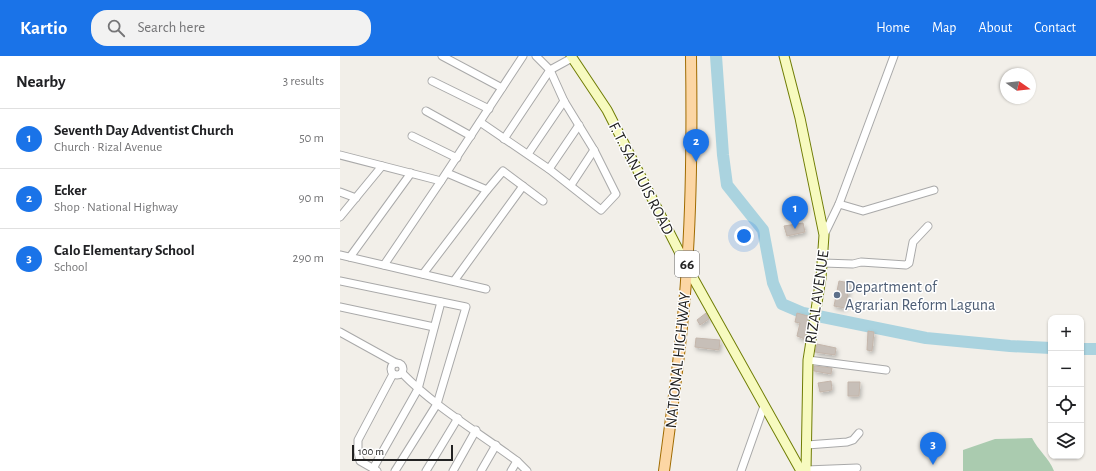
<!DOCTYPE html>
<html lang="en">
<head>
<meta charset="utf-8">
<style>
  :root { --surface:#fff; --page:#f2f2f2; --text:#202124; --muted:#757577; --line:#e0e0e0; --accent:#1a73e8 }
  body { margin:0; font-family:"Alegreya Sans",sans-serif; background:var(--page); color:var(--text) }
  .controls { position:absolute; right:12px; bottom:12px; display:grid; overflow:hidden; border-radius:8px; box-shadow:0 1px 3px #0004 }
  .controls button { width:36px; height:36px; display:grid; place-items:center; padding:0; border:0; border-bottom:1px solid var(--line); background:var(--surface); color:var(--text); font:20px sans-serif }
  .compass { position:absolute; left:660px; top:12px; width:36px; height:36px; border-radius:50%; background:var(--surface); box-shadow:0 1px 3px #0004; rotate:104deg }
  .scale { position:absolute; left:12px; bottom:10px; width:101px; box-sizing:border-box; padding-left:4px; border:2px solid #222; border-top:0; font-size:11px; line-height:14px; white-space:nowrap; color:#222; -webkit-text-stroke:3px #fff; paint-order:stroke }
  .you { position:absolute; left:404px; top:180px; width:14px; height:14px; margin:-10px; border:3px solid #fff; border-radius:50%; background:#1a73e8; box-shadow:0 0 0 6px #1a73e833 }
  .badge { display:grid; place-items:center; width:26px; height:26px; border-radius:50%; background:var(--accent); color:#fff; font-size:13px; font-weight:700 }
  .pin { position:absolute; translate:-50% -33px; filter:drop-shadow(0 1px 2px #0008) }
  .pin::after { content:''; position:absolute; top:21px; width:14px; height:12px; background:inherit; clip-path:polygon(0 0,100% 0,50% 100%) }
  .list { margin:0; padding:0; list-style:none }
  h2 { display:flex; justify-content:space-between; align-items:center; height:52px; margin:0; padding:0 16px; font-size:17px }
  h2 small { font-size:13px; font-weight:400; color:var(--muted) }
  .list li { display:grid; grid-template-columns:26px 1fr auto; gap:12px; align-items:center; box-sizing:border-box; height:60px; padding:0 16px; border-top:1px solid var(--line) }
  .list b { display:block; font-size:15px; white-space:nowrap }
  .list p { margin:0; font-size:13px; white-space:nowrap; color:var(--muted) }
  .list em { font-size:13px; font-style:normal; color:var(--muted) }
  .icon { flex:none; width:22px; height:22px; fill:none; stroke:currentColor; stroke-width:2; stroke-linecap:round; stroke-linejoin:round }
  .map { position:relative; flex:none; width:756px; height:415px; overflow:hidden }
  header { display:flex; align-items:center; gap:24px; box-sizing:border-box; height:56px; padding:0 20px; background:var(--accent); color:#fff }
  header strong { font-size:19px }
  nav { display:flex; gap:22px; margin-inline-start:auto; font-size:14px }
  .search { width:280px; height:36px; background:var(--page); display:flex; align-items:center; gap:10px; box-sizing:border-box; padding:0 14px; border-radius:16px; color:var(--muted); font-size:15px }
  main { display:flex }
  aside { flex:1; background:var(--surface) }
  .map>svg:first-child { display:block }
</style>
</head>
<body>
<header>
<strong>Kartio</strong>
<div class="search"><svg class="icon" aria-label="search" viewBox="0 0 24 24"><circle cx="10" cy="10" r="6"/><path d="M15 15l6 6"/></svg>Search here</div>
<nav><a>Home</a><a>Map</a><a>About</a><a>Contact</a></nav>
</header>
<main>
<aside>
<h2>Nearby<small>3 results</small></h2>
<ul class="list">
<li><span class="badge">1</span><div><b>Seventh Day Adventist Church</b><p>Church · Rizal Avenue</p></div><em>50 m</em></li>
<li><span class="badge">2</span><div><b>Ecker</b><p>Shop · National Highway</p></div><em>90 m</em></li>
<li><span class="badge">3</span><div><b>Calo Elementary School</b><p>School</p></div><em>290 m</em></li>
</ul>
</aside>
<div class="map">
<svg width="756" height="415" viewBox="0 0 756 415">
  <defs>
    <filter id="shadow"><feDropShadow dx="1.5" dy="2.5" stdDeviation="2" flood-color="#0004"/></filter>
  </defs>
  <rect width="100%" height="100%" fill="#f2efe9"/>
  <path fill="#aacbaf" d="M692,382C698,394 709,402 714,415H623V394L655,383Z"/>
  <g fill="none" stroke-linecap="round" stroke-linejoin="round">
    <g stroke="#aad3df" stroke-width="12">
      <path d="M376,0L383,99L387,129L423,174L433,227L442,248L463,257L586,282L670,290L711,292"/>
      <path d="M741,293H756"/>
    </g>
  </g>
  <g fill="#c7bfb8" stroke="#c4b6ab" filter="url(#shadow)">
    <path d="M463,167L465,176L447,180L444,170Z"/>
    <path d="M499,225L510,227L505,252L494,250Z"/>
    <path d="M366,257L369,263L360,269L357,264Z"/>
    <path d="M457,257L468,260L465,283L457,280L460,267L455,266Z"/>
    <path d="M528,275L534,276L532,295L527,294Z"/>
    <path d="M356,282L380,284L379,294L355,291Z"/>
    <path d="M477,288L496,292L495,299L475,296Z"/>
    <path d="M474,310L492,312L491,318L474,315Z"/>
    <path d="M491,325L492,334L480,336L478,327Z"/>
    <path d="M508,326H520L519,340H508Z"/>
  </g>
  <g fill="none" stroke-linecap="round" stroke-linejoin="round">
    <g stroke="#a9a9a9" stroke-width="9">
      <g id="minor">
        <path d="M102,0L162,32"/>
        <path d="M92,25L149,53"/>
        <path d="M86,55L131,80"/>
        <path d="M140,66L209,113L261,154L276,138L254,94L224,45L210,14L196,0"/>
        <path d="M72,80L117,102"/>
        <path d="M164,83L210,14L232,2"/>
        <path d="M188,98L224,45"/>
        <path d="M0,99L101,125"/>
        <path d="M209,113L239,69"/>
        <path d="M107,117L147,134"/>
        <path d="M231,129L254,94"/>
        <path d="M0,136L16,142"/>
        <path d="M499,148L523,155L594,134"/>
        <path d="M0,161L42,110"/>
        <path d="M484,179L499,148L554,0"/>
        <path d="M0,199L146,233"/>
        <path d="M10,201L71,117"/>
        <path d="M483,207L513,208L521,206L566,209L569,207L573,186L588,170"/>
        <path d="M44,209L101,125L183,0"/>
        <path d="M83,218L147,134L163,115L203,145"/>
        <path d="M0,225L126,251L97,348L55,415"/>
        <path d="M114,225L183,130"/>
        <path d="M0,251L94,271"/>
        <path d="M0,276L56,307"/>
        <path d="M468,304L546,314"/>
        <circle cx="57" cy="313" r="6"/>
        <path d="M62,317C95,351 138,376 177,405L187,415"/>
        <path d="M467,389L507,386L513,384L519,377"/>
        <path d="M34,413L20,405L18,396V384L53,318"/>
        <path d="M466,414L517,412"/>
        <path d="M37,415L34,413L35,409L78,333L101,246"/>
        <path d="M86,415L118,362"/>
        <path d="M113,415L136,374"/>
        <path d="M141,415L156,389"/>
        <path d="M171,415L177,405"/>
        <path d="M401,415L424,350"/>
      </g>
    </g>
    <g stroke="#707d05" stroke-width="11">
      <g id="secondary">
        <path d="M231,0L267,54L347,211L461,415"/>
        <path d="M444,0L460,62L484,179L481,222L468,304L466,415"/>
      </g>
    </g>
    <g stroke="#a06b00" stroke-width="12">
      <path id="primary" d="M324,415C333,347 343,278 347,210C352,140 352,70 351,0"/>
    </g>
    <use href="#minor" stroke="#fff" stroke-width="7"/>
    <use href="#secondary" stroke="#f7fabf" stroke-width="9"/>
    <use href="#primary" stroke="#fcd6a4" stroke-width="10"/>
  </g>
  <circle fill="#5c6f8a" stroke="#fff" stroke-width="1.5" cx="497" cy="239" r="4"/>
  <g text-anchor="middle" stroke-width="3" stroke-linejoin="round" paint-order="stroke">
    <rect fill="#fff" stroke="#646464" stroke-width="1" x="335" y="195" width="24" height="26" rx="3"/>
    <g font-size="15" font-weight="bold" fill="#222">
      <text x="347" y="213">66</text>
    </g>
    <g font-size="16" fill="#222" stroke="#fff">
      <text transform="translate(302 122) rotate(63)" y="6">F. T. SAN LUIS ROAD</text>
      <text transform="translate(476 241) rotate(-82)" y="6">RIZAL AVENUE</text>
      <text transform="translate(337 304) rotate(-84)" y="6">NATIONAL HIGHWAY</text>
    </g>
    <g font-size="16" fill="#4e5e75" stroke="#fff" text-anchor="start">
      <text x="505" y="236">Department of<tspan x="505" dy="18">Agrarian Reform Laguna</tspan></text>
    </g>
  </g>
</svg>
<div class="controls">
<button>+</button>
<button>−</button>
<button><svg class="icon" aria-label="locate" viewBox="0 0 24 24"><circle cx="12" cy="12" r="6"/><path d="M12 2v4M12 18v4M2 12h4M18 12h4"/></svg></button>
<button><svg class="icon" aria-label="layers" viewBox="0 0 24 24"><path d="M12 4l9 5-9 5-9-5zM3 14l9 5 9-5"/></svg></button>
</div>
<svg class="compass" viewBox="-18 -18 36 36"><path d="M0-13l5 13h-10z" fill="#e53935"/><path d="M0 13l5-13h-10z" fill="#757577"/></svg>
<div class="scale">100 m</div>
<div class="you"></div>
<div class="pin badge" style="left:455px;top:173px">1</div>
<div class="pin badge" style="left:356px;top:106px">2</div>
<div class="pin badge" style="left:593px;top:409px">3</div>
</div>
</main>
</body>
</html>
